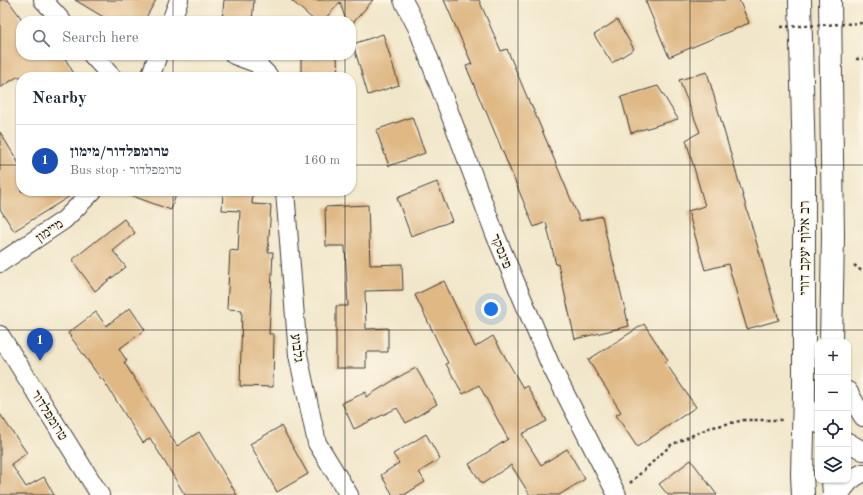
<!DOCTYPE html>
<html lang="en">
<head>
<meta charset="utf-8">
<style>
  :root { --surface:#fff; --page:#f6f6f7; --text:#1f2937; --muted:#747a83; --line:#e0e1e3; --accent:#b45309 }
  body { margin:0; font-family:"Old Standard TT","Frank Ruhl Libre",serif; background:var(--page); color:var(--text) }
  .controls { position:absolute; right:12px; bottom:12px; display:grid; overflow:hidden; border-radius:8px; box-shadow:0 1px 3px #0004 }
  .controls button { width:36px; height:36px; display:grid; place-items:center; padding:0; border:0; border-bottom:1px solid var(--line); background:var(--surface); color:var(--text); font:20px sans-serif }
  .you { position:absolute; left:491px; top:309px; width:14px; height:14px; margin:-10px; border:3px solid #fff; border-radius:50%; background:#1a73e8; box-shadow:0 0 0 6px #1a73e833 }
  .badge { display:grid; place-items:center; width:26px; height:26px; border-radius:50%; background:var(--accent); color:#fff; font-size:13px; font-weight:700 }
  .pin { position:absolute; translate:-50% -33px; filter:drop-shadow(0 1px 2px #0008) }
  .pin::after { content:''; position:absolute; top:21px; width:14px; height:12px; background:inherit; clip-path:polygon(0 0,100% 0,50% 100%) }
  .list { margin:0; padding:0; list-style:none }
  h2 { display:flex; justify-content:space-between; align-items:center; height:52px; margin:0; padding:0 16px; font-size:17px }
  h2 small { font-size:13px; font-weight:400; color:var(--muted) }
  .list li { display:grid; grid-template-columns:26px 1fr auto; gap:12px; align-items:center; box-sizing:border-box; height:72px; padding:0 16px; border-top:1px solid var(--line) }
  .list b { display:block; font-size:15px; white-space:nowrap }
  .list p { margin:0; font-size:13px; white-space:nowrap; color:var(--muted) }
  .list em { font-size:13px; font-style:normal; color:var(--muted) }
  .icon { flex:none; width:22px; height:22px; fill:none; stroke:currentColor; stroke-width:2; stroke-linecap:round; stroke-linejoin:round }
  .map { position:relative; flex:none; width:863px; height:495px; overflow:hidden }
  .search { position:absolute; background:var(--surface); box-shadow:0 1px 3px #0004; left:16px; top:16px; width:340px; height:44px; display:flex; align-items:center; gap:10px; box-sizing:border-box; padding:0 14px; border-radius:16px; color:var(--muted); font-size:15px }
  .panel { position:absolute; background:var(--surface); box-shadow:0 1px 3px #0004; left:16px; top:72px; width:340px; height:124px; border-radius:16px }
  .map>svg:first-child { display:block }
</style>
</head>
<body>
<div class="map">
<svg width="863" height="495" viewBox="0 0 863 495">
  <rect width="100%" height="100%" fill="#fcf5e5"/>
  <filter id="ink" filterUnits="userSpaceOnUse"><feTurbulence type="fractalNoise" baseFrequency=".025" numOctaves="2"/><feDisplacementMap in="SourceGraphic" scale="8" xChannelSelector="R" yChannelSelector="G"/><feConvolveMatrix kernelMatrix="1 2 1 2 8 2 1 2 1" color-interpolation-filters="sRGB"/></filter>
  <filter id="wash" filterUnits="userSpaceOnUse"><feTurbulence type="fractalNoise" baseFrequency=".012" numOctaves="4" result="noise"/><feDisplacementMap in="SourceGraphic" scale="16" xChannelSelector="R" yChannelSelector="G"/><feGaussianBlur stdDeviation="0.9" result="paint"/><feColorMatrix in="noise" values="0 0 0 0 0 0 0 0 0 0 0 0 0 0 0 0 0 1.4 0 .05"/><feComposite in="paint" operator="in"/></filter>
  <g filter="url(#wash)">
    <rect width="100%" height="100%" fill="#f1e6c9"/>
    <g id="blocks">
      <g fill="#dfb884">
        <path d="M0,0H8L21,18V55H63L76,77H17L0,88Z"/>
        <path d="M75,0H156L144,21H110Z"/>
        <path d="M224,0H254L252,21H222Z"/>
        <path d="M291,0H373L351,25V21H346L340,2L323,21H315Z"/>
        <path d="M444,0H479L501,51L507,49L530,104H531L580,221L602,216L610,253H611L629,326L575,339L558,264L556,265L546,222L534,227L485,109H484L466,66L472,64Z"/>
        <path d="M645,0H739L749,23L669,57Z"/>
        <path d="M617,20L634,49L612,63L594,35Z"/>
        <path d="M383,34L399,85L368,95L353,44Z"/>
        <path d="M337,56L338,77H301V57Z"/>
        <path d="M707,72L779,320L747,329L728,264L705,270L688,211L705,206L686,140L700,132L679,80Z"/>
        <path d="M658,86L678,119L631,133L621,97Z"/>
        <path d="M412,117L425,153L389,166L376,130Z"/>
        <path d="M0,132L21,167V191H78L14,231L0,209Z"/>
        <path d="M437,182L452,221L411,236L397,198Z"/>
        <path d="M124,191H177L171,210L124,193Z"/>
        <path d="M223,191H253L252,204L271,205L268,252H273L269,334H274L273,387L240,386L242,310L227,309L230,250L238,251L240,211L222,210Z"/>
        <path d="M368,205L370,265L402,264L403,290L365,291L366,329L388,328V352H366V368H336V306H348L345,246H326L325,207Z"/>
        <path d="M124,219L135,233L113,251L126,267L95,291L72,260Z"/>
        <path d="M444,281L475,347L493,336L523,388L527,386L547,421L522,434L541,465L567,449L585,479L559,495H530L511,465L482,484L469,464L508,439L479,385L463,394L446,364L448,363L415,295Z"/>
        <path d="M130,308L145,330L119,349L127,361L124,362L177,446L199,432L237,495H185L150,438L143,443L102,378L101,379L68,333L96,312L106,326Z"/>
        <path d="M644,324L668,360L665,362L696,407L637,447L616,415L621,412L588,360Z"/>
        <path d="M416,368L437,404L406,423L397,408L354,429L342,403L366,392V397L404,374Z"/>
        <path d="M0,414L27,453L11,464L26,487L44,477L54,495H0Z"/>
        <path d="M281,426L308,474L277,492L250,444Z"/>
        <path d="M426,434L440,459L419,472L425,482L404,495H393L381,475L399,463L393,454Z"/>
        <path d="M691,460L717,495H668L659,484Z"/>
      </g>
    </g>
  </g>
  <g filter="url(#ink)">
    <use href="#blocks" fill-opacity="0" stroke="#3c3a36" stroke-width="1"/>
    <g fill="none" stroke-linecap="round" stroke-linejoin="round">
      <g stroke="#3c3a36" stroke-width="20">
        <g id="minor">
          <path d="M43,0L62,21"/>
          <path d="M403,0L418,29L495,234L550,364L617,495"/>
          <path d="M171,21L179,0"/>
          <path d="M92,55L112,77"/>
          <path d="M234,55L256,63L268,75L269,77"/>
          <path d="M150,77L158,55"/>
          <path d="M285,191L298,355L317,443L349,495"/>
          <path d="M0,263L64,220L93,191"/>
          <path d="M0,335L100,495"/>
          <path d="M848,391L863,417"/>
          <path d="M805,399C807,408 812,417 818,424"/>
          <path d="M848,442L863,451"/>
          <path d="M840,495V494C847,484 851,478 863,473"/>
        </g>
      </g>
      <g stroke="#3c3a36" stroke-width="24">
        <g id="major">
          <path d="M800,0L804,167V394L802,474L803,495"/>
          <path d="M830,0L833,237L831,342"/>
          <path d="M833,480L834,495"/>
        </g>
      </g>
      <g stroke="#3c3a36" stroke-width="2.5" stroke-dasharray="3 3" stroke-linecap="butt">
        <path d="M856,59H863"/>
        <path d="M854,265L863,272"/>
        <path d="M630,483L671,445L709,428L744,420H784"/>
      </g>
      <use href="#minor" stroke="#fff" stroke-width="18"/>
      <use href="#major" stroke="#fff" stroke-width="22"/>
      <path stroke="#3c3a36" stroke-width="2.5" stroke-dasharray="3 3" stroke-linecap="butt" d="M781,27L863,23"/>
    </g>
  </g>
  <path fill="none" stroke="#1c1c1c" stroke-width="1" stroke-opacity="0.55" d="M173,0V21M345,0V21M518,0V495M690,0V495M173,55V77M345,55V77M0,165H21M351,165H863M173,191V495M345,191V495M0,330H863"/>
  <g text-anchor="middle" stroke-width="3" stroke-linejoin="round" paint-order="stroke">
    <g font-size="14" fill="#1c1c1c" stroke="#fcf5e5">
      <text transform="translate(49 230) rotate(-35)" y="5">מיימון</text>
      <text transform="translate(804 248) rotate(-90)" y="5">רב אלוף יעקב דורי</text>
      <text transform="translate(502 251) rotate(68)" y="5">פינסקר</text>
      <text transform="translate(298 348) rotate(83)" y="5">גלבוע</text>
      <text transform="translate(50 415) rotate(58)" y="5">טרומפלדור</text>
    </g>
  </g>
</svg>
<div class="controls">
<button>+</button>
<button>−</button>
<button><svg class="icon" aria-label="locate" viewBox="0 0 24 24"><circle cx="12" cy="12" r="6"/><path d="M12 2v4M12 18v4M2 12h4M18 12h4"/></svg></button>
<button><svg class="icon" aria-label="layers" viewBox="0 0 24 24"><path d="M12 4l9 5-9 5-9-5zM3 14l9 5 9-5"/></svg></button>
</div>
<div class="you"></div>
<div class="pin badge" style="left:40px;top:361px;background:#1a4fb4">1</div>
<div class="search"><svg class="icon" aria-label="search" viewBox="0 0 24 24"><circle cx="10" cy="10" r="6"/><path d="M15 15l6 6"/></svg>Search here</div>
<section class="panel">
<h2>Nearby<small></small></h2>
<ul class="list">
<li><span class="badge" style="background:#1a4fb4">1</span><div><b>טרומפלדור/מימון</b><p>Bus stop · טרומפלדור</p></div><em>160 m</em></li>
</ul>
</section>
</div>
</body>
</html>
